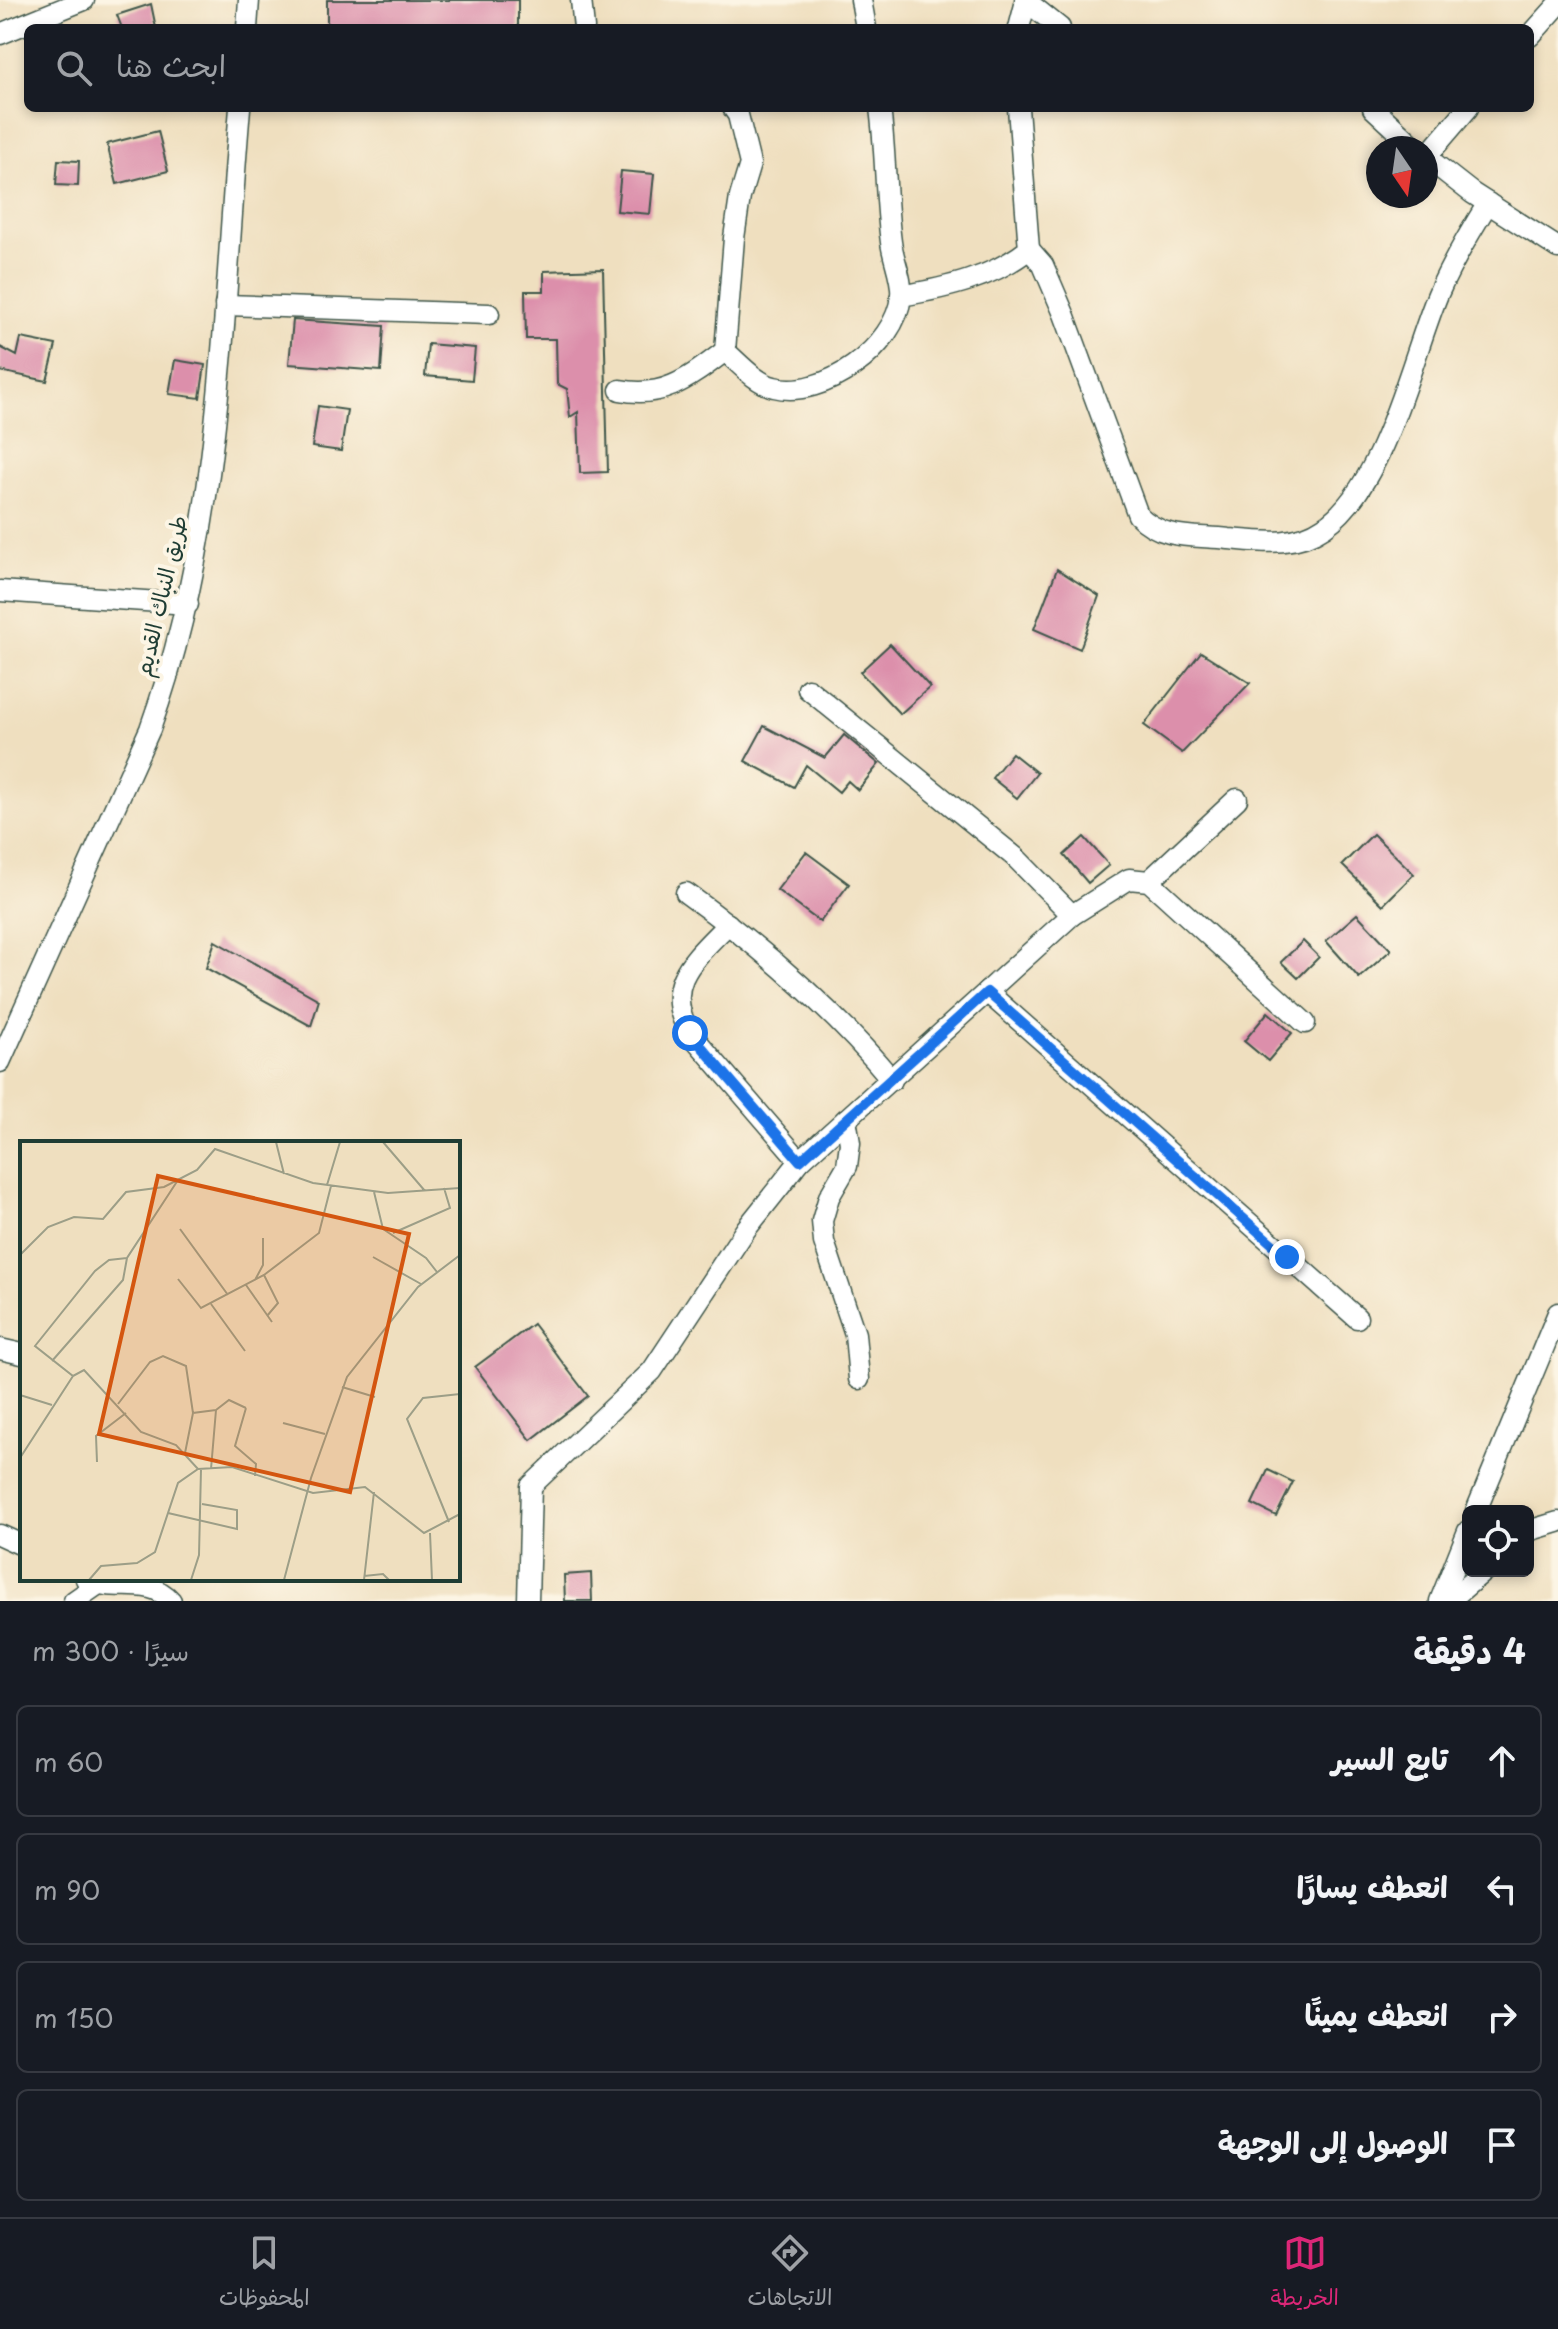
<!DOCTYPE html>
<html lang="ar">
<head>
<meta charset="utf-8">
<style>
  :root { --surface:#171b24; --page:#20242c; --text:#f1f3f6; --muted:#9ea1a6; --line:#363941; --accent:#db2777 }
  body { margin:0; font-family:"Playpen Sans","Playpen Sans Arabic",sans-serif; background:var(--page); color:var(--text); direction:rtl }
  .controls { position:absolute; right:24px; bottom:24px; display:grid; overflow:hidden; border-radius:12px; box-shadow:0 4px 12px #0003 }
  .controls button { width:72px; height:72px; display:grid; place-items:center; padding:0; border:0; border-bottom:2px solid var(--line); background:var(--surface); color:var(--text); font:40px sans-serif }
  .compass { position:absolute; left:1366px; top:136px; width:72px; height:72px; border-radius:50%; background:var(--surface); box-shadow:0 4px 12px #0003; rotate:167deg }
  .stop { position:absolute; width:24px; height:24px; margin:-18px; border:6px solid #1a73e8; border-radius:50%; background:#fff }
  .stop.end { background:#1a73e8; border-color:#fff; box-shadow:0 2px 8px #0008 }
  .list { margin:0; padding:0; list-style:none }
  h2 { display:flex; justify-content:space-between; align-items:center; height:104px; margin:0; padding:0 32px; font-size:34px }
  h2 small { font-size:26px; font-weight:400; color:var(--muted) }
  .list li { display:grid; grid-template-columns:52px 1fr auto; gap:24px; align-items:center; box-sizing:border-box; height:112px; margin:0 16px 16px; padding:0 16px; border:2px solid var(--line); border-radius:12px }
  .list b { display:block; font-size:30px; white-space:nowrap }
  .list em { font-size:26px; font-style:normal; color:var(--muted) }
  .icon { flex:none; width:44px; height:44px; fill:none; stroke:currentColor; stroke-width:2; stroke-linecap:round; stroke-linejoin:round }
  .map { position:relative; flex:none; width:1558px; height:1601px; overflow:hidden; direction:ltr }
  .search { position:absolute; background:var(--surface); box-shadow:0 4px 12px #0003; left:24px; right:24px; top:24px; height:88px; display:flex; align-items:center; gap:20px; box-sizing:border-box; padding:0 28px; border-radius:12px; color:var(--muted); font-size:30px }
  .sheet { height:616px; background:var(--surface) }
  nav { display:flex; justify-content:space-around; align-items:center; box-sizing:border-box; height:112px; border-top:2px solid var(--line); background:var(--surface); font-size:22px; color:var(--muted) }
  nav a { display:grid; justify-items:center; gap:4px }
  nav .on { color:var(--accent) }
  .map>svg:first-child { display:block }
</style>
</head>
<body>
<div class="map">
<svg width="1558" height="1601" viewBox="0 0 1558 1601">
  <rect width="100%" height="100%" fill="#fcf5e5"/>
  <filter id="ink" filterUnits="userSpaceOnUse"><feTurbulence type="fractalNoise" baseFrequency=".0125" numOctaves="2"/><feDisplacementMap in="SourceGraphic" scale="16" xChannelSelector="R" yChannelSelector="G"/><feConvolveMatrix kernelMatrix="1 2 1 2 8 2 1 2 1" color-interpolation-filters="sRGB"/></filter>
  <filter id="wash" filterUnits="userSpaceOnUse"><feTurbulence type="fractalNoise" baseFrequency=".006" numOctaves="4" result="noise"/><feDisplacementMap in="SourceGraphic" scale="32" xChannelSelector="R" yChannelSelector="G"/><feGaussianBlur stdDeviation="1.8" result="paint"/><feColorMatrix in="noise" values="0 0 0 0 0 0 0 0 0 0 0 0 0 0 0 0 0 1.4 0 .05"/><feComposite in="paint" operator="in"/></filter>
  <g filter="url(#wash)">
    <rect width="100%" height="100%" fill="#efdfbf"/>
    <g id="blocks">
      <g fill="#dc8fab">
        <rect x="327" y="0" width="191" height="28"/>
        <path d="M151,4L156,28H122L117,15Z"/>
        <path d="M158,131L168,171L117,184L107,144Z"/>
        <path d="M58,160L79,161L78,186L56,185Z"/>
        <path d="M621,171L654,174L650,214L617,211Z"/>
        <path d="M603,269L608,472L580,473L578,412L570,417L567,389L557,384L556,339H526L525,291H544V271Z"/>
        <path d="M293,320L384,326L381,371L289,364Z"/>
        <path d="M21,338L56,345L47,381L0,371V347L17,356Z"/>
        <path d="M428,344L475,348L472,380L425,376Z"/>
        <path d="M175,360L205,365L200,398L169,394Z"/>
        <path d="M318,406L347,410L341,451L312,447Z"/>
        <path d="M1057,569L1099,596L1080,649L1034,629Z"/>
        <path d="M890,644L930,687L900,714L860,672Z"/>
        <path d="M1201,652L1250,683L1182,753L1144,725Z"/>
        <path d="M764,726L825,758L844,735L879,764L858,790L848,781L839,792L806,765L794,787L745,761Z"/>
        <path d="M1012,753L1037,773L1017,798L992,778Z"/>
        <path d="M1373,834L1414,874L1383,905L1342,865Z"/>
        <path d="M1084,837L1109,865L1088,883L1064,855Z"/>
        <path d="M806,852L849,884L820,922L777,890Z"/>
        <path d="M1357,914L1391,950L1359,978L1326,941Z"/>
        <path d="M215,941L319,1000L311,1026L206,968Z"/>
        <path d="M1303,941L1319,957L1298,978L1281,962Z"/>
        <path d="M1268,1012L1292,1033L1268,1061L1244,1041Z"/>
        <path d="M533,1324L588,1396L531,1440L475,1367Z"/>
        <path d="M1268,1470L1293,1482L1276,1516L1252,1504Z"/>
        <path d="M591,1573L592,1601H565L564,1575Z"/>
      </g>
    </g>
  </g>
  <g filter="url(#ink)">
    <use href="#blocks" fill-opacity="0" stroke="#3e5549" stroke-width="2"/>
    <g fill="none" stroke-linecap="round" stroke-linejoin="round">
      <g stroke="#3e5549" stroke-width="23">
        <g id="street">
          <path d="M581,0L584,28"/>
          <path d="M861,0L866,28"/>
          <path d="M1025,0L1060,28"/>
          <path d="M247,28L249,0"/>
          <path d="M1019,28L1026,1"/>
          <path d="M0,34L84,0"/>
          <path d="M1530,36L1558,5"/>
          <path d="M1373,108L1416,148"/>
          <path d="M1426,157L1472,193L1558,248"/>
          <path d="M1426,157L1468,108"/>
          <path d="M1029,249L1043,265L1064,314L1138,515C1163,541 1196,535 1229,539C1263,542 1295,547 1324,527C1384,487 1411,359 1438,294C1452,262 1470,232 1488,203"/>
          <path d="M901,296C946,288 993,278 1029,249L1018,108"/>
          <path d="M225,305L489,314"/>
          <path d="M725,351C739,363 756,383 774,387C823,400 896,347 901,296C903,280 893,259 891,242C885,198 886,153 880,108"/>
          <path d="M620,390C665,399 690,377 725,351L734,238L740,197L750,164L738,115L733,108"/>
          <path d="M0,591L188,604"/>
          <path d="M808,689L1015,857L1072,915"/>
          <path d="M1149,881L1237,799"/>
          <path d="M686,893C761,947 833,1009 892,1080"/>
          <path d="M728,924C695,958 660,985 690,1033L800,1161"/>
          <path d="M987,992L1357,1318"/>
          <path d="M0,1062L150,729C222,530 222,317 240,108"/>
          <path d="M846,1119L850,1143L847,1166L829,1197L822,1221L824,1242L855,1334L859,1379"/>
          <path d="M0,1349L22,1354"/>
          <path d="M1476,1511L1558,1313"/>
          <path d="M1528,1531L1558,1522"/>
          <path d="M0,1535L22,1545"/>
          <path d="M86,1579C114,1594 149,1575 171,1601"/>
          <path d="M74,1601L97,1585"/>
          <path d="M528,1601L531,1486L652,1371L746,1229L800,1161L1072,915L1129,879L1149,881L1305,1023"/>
          <path d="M1440,1601L1468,1531"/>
          <path d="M1449,1601L1484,1571"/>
        </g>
      </g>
      <use href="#street" stroke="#fff" stroke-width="20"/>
    </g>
  </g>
  <g fill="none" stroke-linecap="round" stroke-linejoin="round" filter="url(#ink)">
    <path stroke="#1a73e8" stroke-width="10" d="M690,1033L800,1161L987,992L1287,1257"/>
  </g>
  <g text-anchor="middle" stroke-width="8" stroke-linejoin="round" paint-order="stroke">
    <g font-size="22" fill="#1f3d34" stroke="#fcf5e5">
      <text transform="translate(161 596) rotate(-77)" y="8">طريق النباك القديم</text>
    </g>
  </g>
  <g transform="translate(20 1141)">
    <rect width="440" height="440" fill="#efdfbf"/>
    <path fill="none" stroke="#9c9e87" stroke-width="2" d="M256,1L264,33M363,1L405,50M307,44L320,1M354,51L363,88L406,117L417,131M160,88L208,154M373,92L430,67L424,47M0,114L28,86L54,76L83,78L106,51L144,46L177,29L195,8L293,42L368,52L440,47M353,116L401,143M107,117L89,119L75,130L15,205L53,235L64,229L121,291L156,304L178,328M244,134L258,162L247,175M158,138L181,167L244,134L299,92L311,45M235,139L243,124V97M226,144L252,181M191,163L225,210M32,220L103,139L107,117L158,39M322,246L355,256M0,254L32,264M98,263L130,221L143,215L166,225L173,272M226,267L215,305L236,323L235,335M263,282L305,293M165,312L173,272L196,269M0,317L53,235M77,321L76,295L106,272M191,328L196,269L209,259L226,267M148,372L217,388V369L182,363M429,381L387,278L403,257L440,253M410,392L412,439M344,435L363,433L369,439M69,439L81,425L117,422L135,411L158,342L178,328L212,326L293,352L345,346L404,392L440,373M171,439L179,414L181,328M264,439L291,337L327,236L398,146L440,114M344,439L354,351"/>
    <path fill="#d45610" fill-opacity="0.15" stroke="#d45610" stroke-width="4" d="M138,35L389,93L330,351L79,293Z"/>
    <rect width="440" height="440" fill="none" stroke="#1f3d34" stroke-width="4"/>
  </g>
</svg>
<div class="controls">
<button><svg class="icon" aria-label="locate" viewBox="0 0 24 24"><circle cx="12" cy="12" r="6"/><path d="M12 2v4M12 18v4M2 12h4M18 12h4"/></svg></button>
</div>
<svg class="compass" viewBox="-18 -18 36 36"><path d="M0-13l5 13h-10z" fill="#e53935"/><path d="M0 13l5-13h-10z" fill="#9ea1a6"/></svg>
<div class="stop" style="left:690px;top:1033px"></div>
<div class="stop end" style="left:1287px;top:1257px"></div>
<div class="search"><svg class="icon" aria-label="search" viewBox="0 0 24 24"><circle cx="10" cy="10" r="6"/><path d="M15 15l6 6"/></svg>ابحث هنا</div>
</div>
<section class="sheet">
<h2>4 دقيقة<small>سيرًا · 300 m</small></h2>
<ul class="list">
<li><svg class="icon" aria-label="ahead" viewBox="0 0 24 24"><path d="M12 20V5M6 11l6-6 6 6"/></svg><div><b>تابع السير</b></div><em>60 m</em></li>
<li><svg class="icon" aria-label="left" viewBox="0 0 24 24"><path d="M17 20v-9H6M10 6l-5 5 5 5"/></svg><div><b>انعطف يسارًا</b></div><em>90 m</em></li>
<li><svg class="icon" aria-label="right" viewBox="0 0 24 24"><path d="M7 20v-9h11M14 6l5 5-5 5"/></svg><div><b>انعطف يمينًا</b></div><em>150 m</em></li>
<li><svg class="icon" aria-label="arrive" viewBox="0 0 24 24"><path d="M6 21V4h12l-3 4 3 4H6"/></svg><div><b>الوصول إلى الوجهة</b></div></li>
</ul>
</section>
<nav>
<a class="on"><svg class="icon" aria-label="map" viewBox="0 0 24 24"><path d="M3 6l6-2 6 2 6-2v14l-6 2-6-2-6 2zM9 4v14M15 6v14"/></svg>الخريطة</a>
<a><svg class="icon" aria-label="directions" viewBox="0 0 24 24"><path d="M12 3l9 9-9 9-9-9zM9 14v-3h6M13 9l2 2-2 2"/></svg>الاتجاهات</a>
<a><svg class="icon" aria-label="saved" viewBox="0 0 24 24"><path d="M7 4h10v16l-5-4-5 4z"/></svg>المحفوظات</a>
</nav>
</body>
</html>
